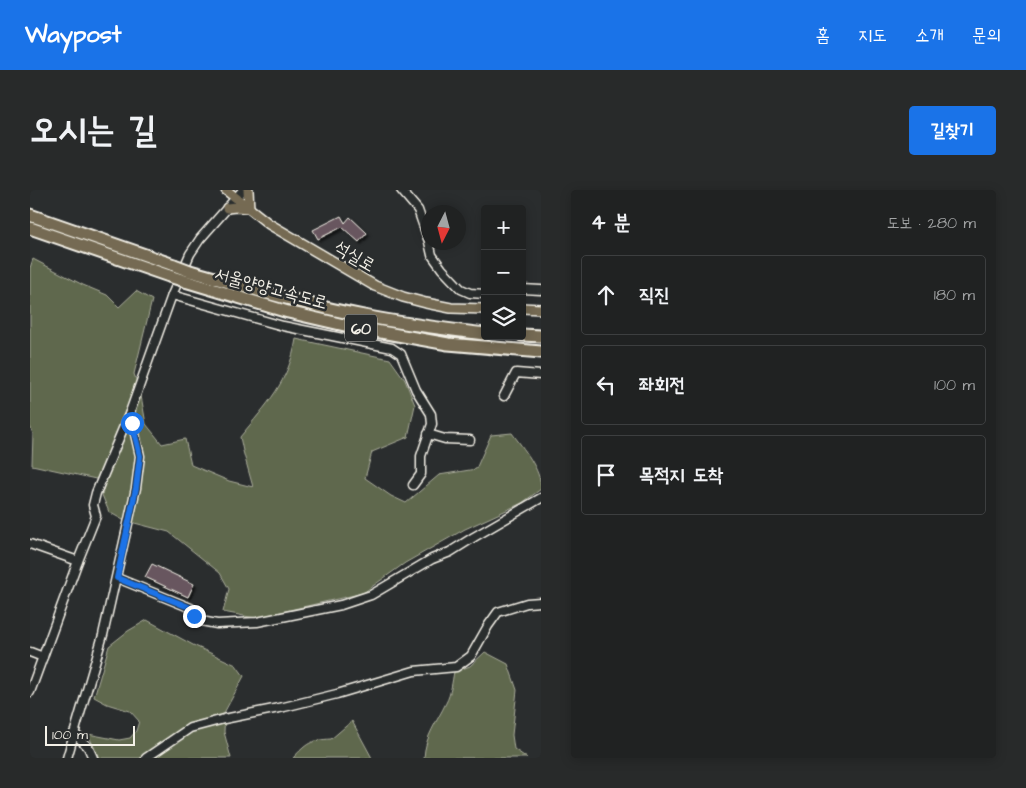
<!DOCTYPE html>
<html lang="ko">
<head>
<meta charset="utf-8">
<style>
  :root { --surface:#202222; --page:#282a2a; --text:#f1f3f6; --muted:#a2a4a5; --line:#3d3f40; --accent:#1a73e8 }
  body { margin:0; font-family:"Architects Daughter","Poor Story",sans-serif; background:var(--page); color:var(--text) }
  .controls { position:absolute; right:15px; top:15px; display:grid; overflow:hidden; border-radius:5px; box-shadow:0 2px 12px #0003 }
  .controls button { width:45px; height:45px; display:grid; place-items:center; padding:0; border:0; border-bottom:1px solid var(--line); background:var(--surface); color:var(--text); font:25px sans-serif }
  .compass { position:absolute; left:391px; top:15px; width:45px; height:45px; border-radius:50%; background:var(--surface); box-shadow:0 2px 12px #0003; rotate:186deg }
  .scale { position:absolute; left:15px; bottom:12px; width:90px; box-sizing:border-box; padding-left:5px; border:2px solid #f4f1e8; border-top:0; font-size:14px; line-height:18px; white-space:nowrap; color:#f4f1e8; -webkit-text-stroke:4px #2a2d2e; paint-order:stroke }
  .stop { position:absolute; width:15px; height:15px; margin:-11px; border:4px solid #1a73e8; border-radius:50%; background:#fff }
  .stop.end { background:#1a73e8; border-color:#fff; box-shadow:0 1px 5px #0008 }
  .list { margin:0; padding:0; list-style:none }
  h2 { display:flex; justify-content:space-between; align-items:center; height:65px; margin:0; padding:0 20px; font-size:21px }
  h2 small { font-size:16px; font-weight:400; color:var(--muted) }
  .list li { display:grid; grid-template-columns:32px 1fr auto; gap:15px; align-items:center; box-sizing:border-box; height:80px; margin:0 10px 10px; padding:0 10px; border:1px solid var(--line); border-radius:5px }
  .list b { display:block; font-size:19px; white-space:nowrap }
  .list em { font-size:16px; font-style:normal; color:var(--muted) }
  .icon { flex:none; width:28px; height:28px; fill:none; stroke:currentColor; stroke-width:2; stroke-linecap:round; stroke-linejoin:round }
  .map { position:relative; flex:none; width:511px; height:568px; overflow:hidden; border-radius:5px }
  header { display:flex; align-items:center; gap:30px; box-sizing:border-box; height:70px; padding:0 25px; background:var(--accent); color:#fff }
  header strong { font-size:24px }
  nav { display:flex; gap:28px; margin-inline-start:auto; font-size:18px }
  .intro { display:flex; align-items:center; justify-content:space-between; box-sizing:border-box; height:120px; padding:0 30px }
  h1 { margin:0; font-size:35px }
  .button { padding:12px 22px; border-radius:5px; background:var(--accent); color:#fff; font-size:18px; font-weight:700 }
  main { display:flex; gap:30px; padding:0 30px }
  aside { flex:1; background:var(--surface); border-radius:5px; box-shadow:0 2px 12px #0003 }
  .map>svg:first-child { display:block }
</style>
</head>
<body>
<header>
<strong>Waypost</strong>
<nav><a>홈</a><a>지도</a><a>소개</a><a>문의</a></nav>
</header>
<div class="intro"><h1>오시는 길</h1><a class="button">길찾기</a></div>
<main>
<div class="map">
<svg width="511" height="568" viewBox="0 0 511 568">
  <defs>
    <filter id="shadow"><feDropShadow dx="2.5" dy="2.5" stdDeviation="1" flood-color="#0009"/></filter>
  </defs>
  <rect width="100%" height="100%" fill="#2a2d2e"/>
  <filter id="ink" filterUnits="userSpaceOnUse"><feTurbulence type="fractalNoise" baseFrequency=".02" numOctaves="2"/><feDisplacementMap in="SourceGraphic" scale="10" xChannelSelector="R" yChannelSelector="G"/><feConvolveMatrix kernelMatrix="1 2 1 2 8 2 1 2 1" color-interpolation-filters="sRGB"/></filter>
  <g filter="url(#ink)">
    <g fill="#5f684e" stroke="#aaac9b">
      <path d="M3,69L53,95L77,105L89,117L106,101L122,110L104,184L110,200L116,234L132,254L155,249L161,275L199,291L223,297L213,261L210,247C237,214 259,192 266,149L360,169L375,190L385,215L378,247L342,262L335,288L361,306L376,313L409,285L446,279L461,245L482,243C493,258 511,279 511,299L492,313L435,339L375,373L333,403L225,428L193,422L199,399L190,383L139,342L93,330L79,322L72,305L75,291L2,275L3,244L0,236V78Z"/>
      <path d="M117,430L163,455L206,475L214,486L195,521L194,542L201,568H69L58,544L89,550L100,548L106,541L109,531L100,521L77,514L64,507L79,456L98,441Z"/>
      <path d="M455,462L478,474L487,500L482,545L484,559L497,568H394C395,546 407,532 416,513C421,504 422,492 424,482L440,476Z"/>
      <path d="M322,531L342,568H263C277,553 281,550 301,549Z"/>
    </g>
    <g fill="#68575e" stroke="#f4f1e8" filter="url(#shadow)">
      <path d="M311,26L315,33L320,27L337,43L329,52L312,37L288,49L283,40Z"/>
      <path d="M122,374L164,394L158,407L115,387Z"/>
    </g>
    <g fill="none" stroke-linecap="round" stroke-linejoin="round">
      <g stroke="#f4f1e8" stroke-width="11">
        <g id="minor">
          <path d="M371,0L388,20L398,49"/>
          <path d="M399,52L402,65L412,79L431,99L440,103L455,104"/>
          <path d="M492,99L511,100"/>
          <path d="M142,105L253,136L362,158L371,164L386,200L401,224L402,234L391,266V284L383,295"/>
          <path d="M474,206L486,183L511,185"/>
          <path d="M398,244L415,249L440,250"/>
          <path d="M0,354L48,371"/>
          <path d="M87,388L161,418L164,426L171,431L187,434L227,432L311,415L341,405L402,369L420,362L444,347L511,308"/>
          <path d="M0,462L13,467"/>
          <path d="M0,502L48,371L66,326L63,315L66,303L100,222"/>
          <path d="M44,543L58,557L63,568"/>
          <path d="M37,568L73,445L106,298L110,266L100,222L142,105L160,64L170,49L213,0"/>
          <path d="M116,568L160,538L194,529L254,517L307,504L384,481L426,477L441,466L458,436L468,422L497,413L511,412"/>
        </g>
      </g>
      <g stroke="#f4f1e8" stroke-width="12">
        <g id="major">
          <path d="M196,0L239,34L345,96L373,107L396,113L421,118L455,119"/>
          <path d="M218,0L219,18"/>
          <path d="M197,18L206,17L219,18"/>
          <path d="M492,118L511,119"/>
        </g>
      </g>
      <g stroke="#f4f1e8" stroke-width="15">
        <g id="highway">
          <path d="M0,25L144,75"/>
          <path d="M0,38L139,86"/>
          <path d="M160,81C217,97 275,115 334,126C374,134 414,139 455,144"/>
          <path d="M155,91L258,122L323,137L418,154L511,162"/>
          <path d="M492,145L511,146"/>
        </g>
      </g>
      <use href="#minor" stroke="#2a2d2e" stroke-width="8"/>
      <use href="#major" stroke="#756b52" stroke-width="9"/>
      <use href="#highway" stroke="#756b52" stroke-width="11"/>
      <g stroke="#f4f1e8" stroke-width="15" stroke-linecap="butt">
        <g id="highway-bridge">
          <path d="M144,75L160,81"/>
          <path d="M139,86L155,91"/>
        </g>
      </g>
      <use href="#highway-bridge" stroke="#756b52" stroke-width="11"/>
    </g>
  </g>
  <g fill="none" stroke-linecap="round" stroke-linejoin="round" filter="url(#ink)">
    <path stroke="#1a73e8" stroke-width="6" d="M102,233L110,266L106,298L87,388L161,418L164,426"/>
  </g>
  <g text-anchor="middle" stroke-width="5" stroke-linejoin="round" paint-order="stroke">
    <rect fill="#2a2d2e" stroke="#b7b6b0" stroke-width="1" x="315" y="124.5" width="32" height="27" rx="4"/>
    <g font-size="16" font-weight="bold" fill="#f4f1e8">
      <text x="331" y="144">60</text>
    </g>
    <g font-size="18" fill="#f4f1e8" stroke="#2a2d2e">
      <text transform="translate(325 66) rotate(30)" y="6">석실로</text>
      <text transform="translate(241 98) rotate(15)" y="6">서울양양고속도로</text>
    </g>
  </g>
</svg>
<div class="controls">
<button>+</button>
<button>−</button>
<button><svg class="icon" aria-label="layers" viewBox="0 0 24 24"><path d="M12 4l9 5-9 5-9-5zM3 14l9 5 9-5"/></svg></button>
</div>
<svg class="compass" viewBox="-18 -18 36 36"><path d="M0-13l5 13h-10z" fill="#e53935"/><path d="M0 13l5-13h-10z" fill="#a2a4a5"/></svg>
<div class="scale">100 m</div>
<div class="stop" style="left:102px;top:233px"></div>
<div class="stop end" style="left:164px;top:426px"></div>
</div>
<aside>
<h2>4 분<small>도보 · 280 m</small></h2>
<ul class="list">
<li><svg class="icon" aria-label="ahead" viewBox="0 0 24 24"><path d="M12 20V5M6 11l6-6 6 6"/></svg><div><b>직진</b></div><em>180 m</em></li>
<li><svg class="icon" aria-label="left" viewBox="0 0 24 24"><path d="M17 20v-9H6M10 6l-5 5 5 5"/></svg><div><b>좌회전</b></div><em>100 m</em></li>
<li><svg class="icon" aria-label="arrive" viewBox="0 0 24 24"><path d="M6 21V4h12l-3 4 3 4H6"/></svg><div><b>목적지 도착</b></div></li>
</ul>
</aside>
</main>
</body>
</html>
